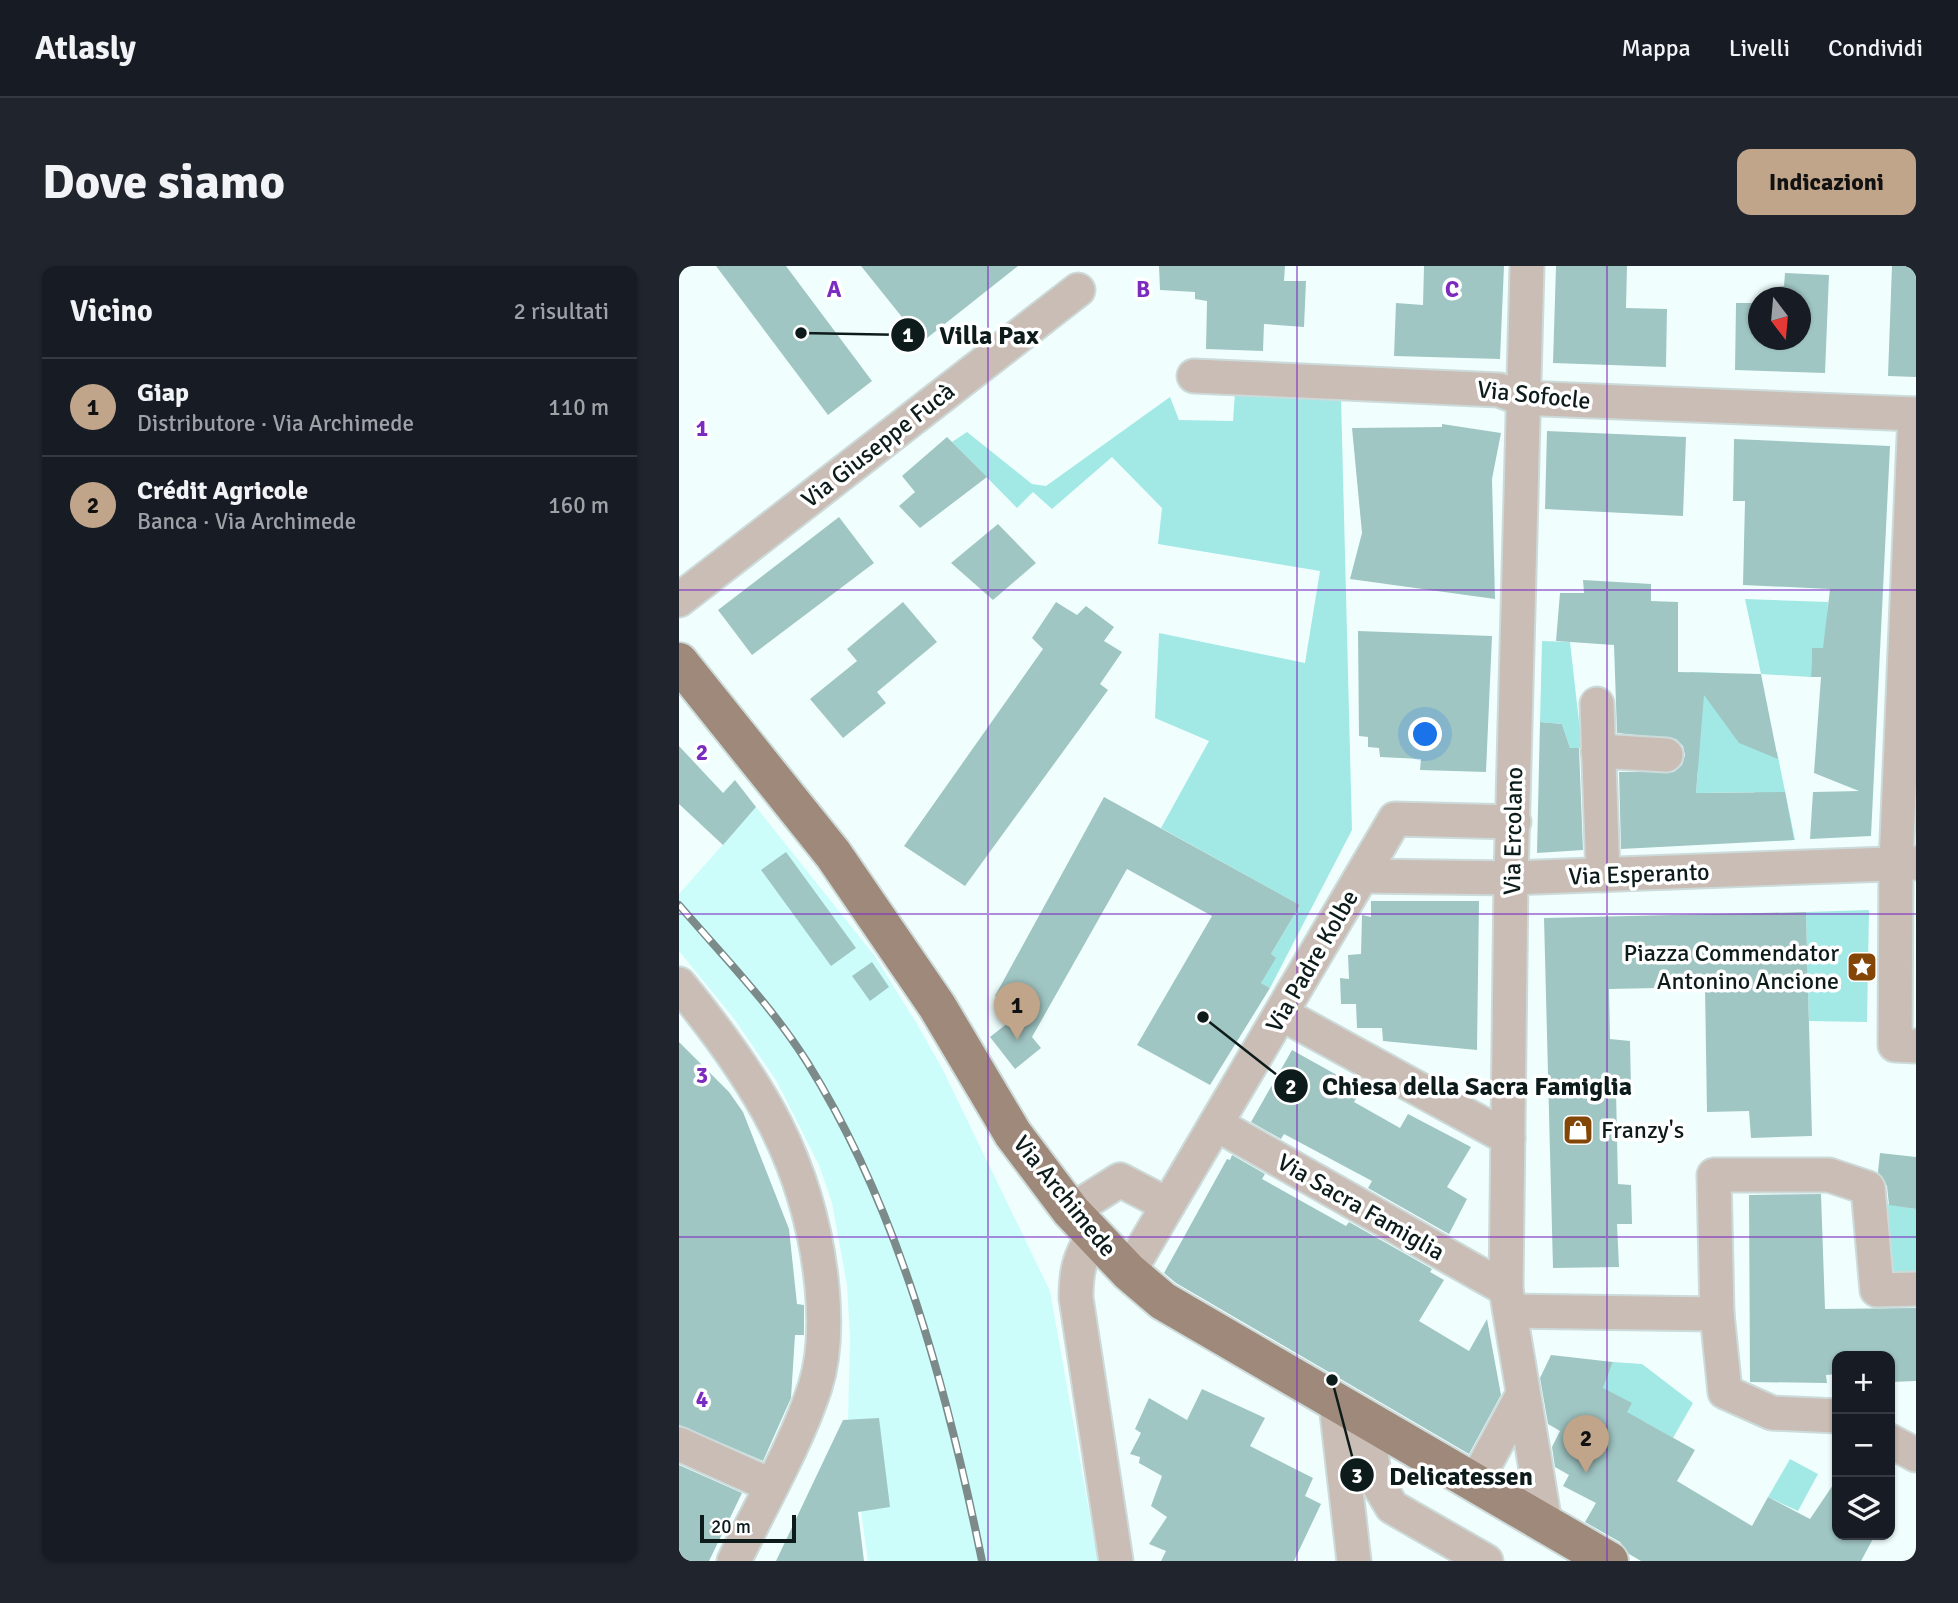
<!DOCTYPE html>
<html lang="it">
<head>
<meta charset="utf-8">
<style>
  :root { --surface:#171b24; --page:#20242c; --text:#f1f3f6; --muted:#9ea1a6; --line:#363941; --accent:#c0a58a }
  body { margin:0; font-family:Signika,sans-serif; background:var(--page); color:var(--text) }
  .controls { position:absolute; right:21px; bottom:21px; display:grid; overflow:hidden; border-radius:14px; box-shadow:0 2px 5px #0004 }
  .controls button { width:63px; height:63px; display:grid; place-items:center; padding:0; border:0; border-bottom:2px solid var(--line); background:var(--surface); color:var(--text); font:35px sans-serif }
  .compass { position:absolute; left:1069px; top:21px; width:63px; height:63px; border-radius:50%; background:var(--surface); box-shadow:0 2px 5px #0004; rotate:164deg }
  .scale { position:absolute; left:21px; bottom:18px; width:96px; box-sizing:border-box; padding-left:7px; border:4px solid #0d1c1b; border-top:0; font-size:19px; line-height:24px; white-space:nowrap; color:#0d1c1b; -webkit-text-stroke:5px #fff; paint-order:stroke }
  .you { position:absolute; left:747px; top:469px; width:24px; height:24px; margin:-18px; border:5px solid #fff; border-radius:50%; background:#1a73e8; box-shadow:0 0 0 10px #1a73e833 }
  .badge { display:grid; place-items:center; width:46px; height:46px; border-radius:50%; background:var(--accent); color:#111; font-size:23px; font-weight:700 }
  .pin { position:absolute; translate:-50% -58px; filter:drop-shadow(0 2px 4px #0008) }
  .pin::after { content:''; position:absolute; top:37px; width:24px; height:21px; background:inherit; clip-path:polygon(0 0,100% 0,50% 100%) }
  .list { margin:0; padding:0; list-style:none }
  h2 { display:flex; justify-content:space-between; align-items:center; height:91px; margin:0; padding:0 28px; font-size:30px }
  h2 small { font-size:23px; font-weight:400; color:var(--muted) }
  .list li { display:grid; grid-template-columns:46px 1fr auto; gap:21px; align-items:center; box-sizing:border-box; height:98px; padding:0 28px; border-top:2px solid var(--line) }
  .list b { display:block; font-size:26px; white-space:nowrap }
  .list p { margin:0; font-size:23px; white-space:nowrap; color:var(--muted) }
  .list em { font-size:23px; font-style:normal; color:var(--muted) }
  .icon { flex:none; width:38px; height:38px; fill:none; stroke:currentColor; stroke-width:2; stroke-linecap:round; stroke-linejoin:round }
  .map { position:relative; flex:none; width:1237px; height:1295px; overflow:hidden; border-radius:14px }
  header { display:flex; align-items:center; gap:42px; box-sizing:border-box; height:98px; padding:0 35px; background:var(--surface); border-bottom:2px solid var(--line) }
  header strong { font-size:33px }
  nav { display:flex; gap:38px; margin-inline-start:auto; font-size:24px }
  .intro { display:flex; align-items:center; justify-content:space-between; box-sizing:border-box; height:168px; padding:0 42px }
  h1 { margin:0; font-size:49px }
  .button { padding:18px 32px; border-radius:14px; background:var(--accent); color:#111; font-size:24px; font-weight:700 }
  main { display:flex; gap:42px; padding:0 42px }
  aside { flex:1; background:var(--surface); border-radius:14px; box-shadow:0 2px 5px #0004 }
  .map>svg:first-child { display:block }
</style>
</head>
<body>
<header>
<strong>Atlasly</strong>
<nav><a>Mappa</a><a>Livelli</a><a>Condividi</a></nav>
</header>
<div class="intro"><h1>Dove siamo</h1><a class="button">Indicazioni</a></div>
<main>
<aside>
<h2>Vicino<small>2 risultati</small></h2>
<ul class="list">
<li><span class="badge">1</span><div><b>Giap</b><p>Distributore · Via Archimede</p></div><em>110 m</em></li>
<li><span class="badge">2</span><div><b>Crédit Agricole</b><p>Banca · Via Archimede</p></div><em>160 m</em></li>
</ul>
</aside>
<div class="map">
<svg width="1237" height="1295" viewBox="0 0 1237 1295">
  <rect width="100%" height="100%" fill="#f0fffe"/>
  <path fill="#ccfdfa" d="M77,541L195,689L238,758L264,804L371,1025L419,1295H189L169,1154L171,1072L168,1019L153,937L140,899L97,814L56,754L0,685V628Z"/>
  <g fill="#a2e9e6">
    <path d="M556,126L662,131L673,564L591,722L582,717L592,688L621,639L482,562L530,475L476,452L480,367L626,397L641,305L479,278L483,242L433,191L373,243L354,226L338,242L273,176L288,166L353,218L367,220L491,131L500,154L554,155Z"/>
    <path d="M1066,333L1149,336L1147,382H1133L1132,411L1082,408Z"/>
    <path d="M863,375L891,376L903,482H891L883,458L861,456Z"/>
    <path d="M1011,406L1044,407L1085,487L1098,486L1116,574L1091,575L1076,546V526L1017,527L1019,504L1012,474Z"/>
    <path d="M1190,644L1188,756L1130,755L1127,646Z"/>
    <path d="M1208,938L1237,943V1010H1212Z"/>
    <path d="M934,1096L963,1098L1014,1137L994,1172L964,1155L923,1188L924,1122Z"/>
    <path d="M1111,1193L1139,1208L1119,1245L1089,1231Z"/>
  </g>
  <g fill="#a0c6c4">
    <path d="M37,0H107L193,115L149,149Z"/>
    <path d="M182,0H339L243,76Z"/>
    <path d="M480,0H606L605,15H627L625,61L585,58L584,85L527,83L528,35L516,33V26L481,24Z"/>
    <path d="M745,0H825L821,93L715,90L717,37L744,39Z"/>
    <path d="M877,0H948L947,42L988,43L987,101L874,97Z"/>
    <path d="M1213,0H1237V111L1209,110Z"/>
    <path d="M1106,7L1150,9L1146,107L1056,104L1057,37H1080V74H1122V32H1092L1091,22L1105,20Z"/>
    <path d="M763,158L822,167L813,213L816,333L671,313L683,267L673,162L763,161Z"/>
    <path d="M868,165L1007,171L1004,250L866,243Z"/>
    <path d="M268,171L308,211L241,262L220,240L236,226L223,210Z"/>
    <path d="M1055,173L1211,180L1192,570L1131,573L1134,526L1180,525L1135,507L1142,411H1132L1133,382H1144L1151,323L1064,319L1066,235H1054Z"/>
    <path d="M160,251L195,297L73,389L39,344Z"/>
    <path d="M319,258L357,297L314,334L272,297Z"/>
    <path d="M904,314L972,318V335L999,336V406L1082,408L1099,493L1060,477L1025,429L1017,527L1106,526L1115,574L942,583L940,506H995L1003,499L1006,489L1004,480L997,473L938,467L935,379L877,375L881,327H905Z"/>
    <path d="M224,336L258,376L198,426L207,437L164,472L131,433L178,395L168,383Z"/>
    <path d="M377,336L398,349L407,340L435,361L425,375L443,386L421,418L429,424L286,620L225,580L364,383L353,372Z"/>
    <path d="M679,365L813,370L807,506L741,504L742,493L701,491L700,482L689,481V471L680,470Z"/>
    <path d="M861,456L883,458L891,482H900L904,584L858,587Z"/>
    <path d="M0,480L44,527L56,514L77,541L44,579L0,538Z"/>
    <path d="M425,531L621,639L592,688L597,692L582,717L591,722L531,819L458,779L533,650L448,603L353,771L362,782L336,803L311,771L344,745L316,730Z"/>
    <path d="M107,586L177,682L152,700L82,604Z"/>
    <path d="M692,635H800L798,784L704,775L703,762H678L677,738H662L661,712L670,713L669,689L682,688L683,649L692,651Z"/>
    <path d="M1127,646L1133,870L1072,872L1070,845L1028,846L1026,721L930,723L931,773L951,775L952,824L937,825L939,918L952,919L953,958H938L940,1001L874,1002L865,652Z"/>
    <path d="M193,696L210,721L191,735L173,710Z"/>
    <path d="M0,776L50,826L64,846L110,963L118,1038L125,1039V1069H116L112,1132L84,1195L0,1159Z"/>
    <path d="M613,784L683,823L675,836L721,862L729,848L792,881L768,921L788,933L770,968L689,922L693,915L605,868L602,873L572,856Z"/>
    <path d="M1201,887L1237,891V943L1210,939L1208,920L1199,906Z"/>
    <path d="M553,889L586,908L583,913L667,960L670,956L753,1003L751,1006L765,1014L740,1055L790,1085L808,1053L822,1129L790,1188L497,1017L485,1007L548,893L551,894Z"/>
    <path d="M1142,928L1146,1043L1237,1042V1115L1211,1116V1090H1158V1108L1147,1109L1148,1117L1071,1116L1070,929Z"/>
    <path d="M872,1089L934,1096L924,1122L953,1137L948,1146L1016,1184L998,1215L1073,1260L1089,1231L1131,1253L1158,1213V1269H1196L1182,1295H962L950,1288L941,1276L906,1256L917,1237L884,1220L890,1209L876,1201L873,1181L881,1165L869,1158L861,1112Z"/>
    <path d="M523,1123L586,1152L571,1180L634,1212L626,1230L642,1238L615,1295H482L487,1285L470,1278L488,1251L472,1240L483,1210L460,1197L461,1191L451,1188L462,1167L456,1163L470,1132L508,1154Z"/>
    <path d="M200,1152L211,1241L179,1246L185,1295H97L164,1154Z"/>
    <path d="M0,1199L63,1227L30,1295H0Z"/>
  </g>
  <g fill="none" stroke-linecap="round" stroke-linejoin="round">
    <g stroke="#ccdbda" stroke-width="37">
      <g id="minor">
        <path d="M848,0L832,612L827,1023L866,1257"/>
        <path d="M515,110L820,124L842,132L1237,148"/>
        <path d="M1236,148L1217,598L1216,779L1237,780"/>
        <path d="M0,334L399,24"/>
        <path d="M918,438L924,609"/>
        <path d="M919,485L987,489"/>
        <path d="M683,610L832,612L1237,597"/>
        <path d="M0,718C78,813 131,896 143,1021C146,1053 146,1090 136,1121C118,1177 81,1241 55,1295"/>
        <path d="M603,748L829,872"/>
        <path d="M537,858L827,1023"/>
        <path d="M392,945L441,914L489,939L716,553L835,556"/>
        <path d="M415,969C400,991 397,1006 397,1032L437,1295"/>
        <path d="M450,1006L489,939"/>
        <path d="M831,1045L1038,1048"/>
        <path d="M657,1138L675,1295"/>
        <path d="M1158,1150L1093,1147L1046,1126L1038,1048L1035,909H1150L1189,922L1198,1024L1237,1023"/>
        <path d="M689,1157L695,1211L713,1241L807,1295"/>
        <path d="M1211,1175L1237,1189"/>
        <path d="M0,1178L91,1219"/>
        <path d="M796,1217L844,1128"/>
      </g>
    </g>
    <g stroke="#ccdbda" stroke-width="42">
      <path id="major" d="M0,396L154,588L258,740L334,868L392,945L450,1006L484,1035L930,1295"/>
    </g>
    <use href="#minor" stroke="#cabdb5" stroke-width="33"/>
    <use href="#major" stroke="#9f897a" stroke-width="38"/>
    <g stroke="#7c8b8a" stroke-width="8">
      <path id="rail" d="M0,639C44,690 92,739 128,796C221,945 268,1124 303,1295"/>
    </g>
    <use href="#rail" stroke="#fff" stroke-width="5" stroke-dasharray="16" stroke-linecap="butt"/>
  </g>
  <path fill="none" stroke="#7b2cbf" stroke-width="2" stroke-opacity="0.55" d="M309,0V1295M618,0V1295M928,0V1295M0,324H1237M0,648H1237M0,971H1237"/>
  <defs>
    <g id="sight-square" transform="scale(1.575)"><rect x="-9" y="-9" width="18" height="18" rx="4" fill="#844607" stroke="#fff"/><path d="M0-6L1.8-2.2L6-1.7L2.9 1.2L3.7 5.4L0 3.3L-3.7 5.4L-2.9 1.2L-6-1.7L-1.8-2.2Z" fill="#fff"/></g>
    <g id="shop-square" transform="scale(1.575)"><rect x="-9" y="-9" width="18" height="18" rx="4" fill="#844607" stroke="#fff"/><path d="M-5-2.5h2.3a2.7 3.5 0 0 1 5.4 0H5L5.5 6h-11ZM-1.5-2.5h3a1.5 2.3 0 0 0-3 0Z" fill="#fff"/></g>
  </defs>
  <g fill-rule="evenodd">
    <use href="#sight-square" x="1183" y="701"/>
    <use href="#shop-square" x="899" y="864"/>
  </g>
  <g text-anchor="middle" stroke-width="7" stroke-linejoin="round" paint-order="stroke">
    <g font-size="24" fill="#0d1c1b" stroke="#fff">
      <text transform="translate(855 129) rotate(6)" y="8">Via Sofocle</text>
      <text transform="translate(199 179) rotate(-38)" y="8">Via Giuseppe Fucà</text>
      <text transform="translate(834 565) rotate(-89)" y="8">Via Ercolano</text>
      <text transform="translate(960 608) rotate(-2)" y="8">Via Esperanto</text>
      <text transform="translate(633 695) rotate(-60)" y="8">Via Padre Kolbe</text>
      <text transform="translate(386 930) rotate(51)" y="8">Via Archimede</text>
      <text transform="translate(682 941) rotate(30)" y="8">Via Sacra Famiglia</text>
    </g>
    <g font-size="24" fill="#0d1c1b" stroke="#fff" text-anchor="end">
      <text x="1160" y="695">Piazza Commendator<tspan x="1160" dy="28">Antonino Ancione</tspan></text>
      <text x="922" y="872" text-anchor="start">Franzy's</text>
    </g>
  </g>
  <g font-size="23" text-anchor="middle" font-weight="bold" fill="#7b2cbf" stroke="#fff" stroke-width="7" stroke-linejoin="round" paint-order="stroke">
    <text x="155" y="31">A</text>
    <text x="464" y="31">B</text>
    <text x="773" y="31">C</text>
    <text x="23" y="170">1</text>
    <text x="23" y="494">2</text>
    <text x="23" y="817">3</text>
    <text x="23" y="1141">4</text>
  </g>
  <path fill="none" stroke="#0d1c1b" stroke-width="2.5" d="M122 67L229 69M524 751L612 820M653 1114L678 1209"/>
  <g fill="#0d1c1b" stroke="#fff" stroke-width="2.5">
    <circle cx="122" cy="67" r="7"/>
    <circle cx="524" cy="751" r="7"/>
    <circle cx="653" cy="1114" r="7"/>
    <circle cx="229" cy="69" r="18"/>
    <circle cx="612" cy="820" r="18"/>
    <circle cx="678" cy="1209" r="18"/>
  </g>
  <g font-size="21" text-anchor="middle" font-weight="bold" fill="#fff">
    <text x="229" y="76">1</text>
    <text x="612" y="828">2</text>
    <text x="678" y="1217">3</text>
  </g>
  <g font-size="26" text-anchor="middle" font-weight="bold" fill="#0d1c1b" stroke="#fff" stroke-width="7" stroke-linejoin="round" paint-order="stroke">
    <text x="310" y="78">Villa Pax</text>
    <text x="798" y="829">Chiesa della Sacra Famiglia</text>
    <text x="782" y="1219">Delicatessen</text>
  </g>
</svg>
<div class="controls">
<button>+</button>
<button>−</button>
<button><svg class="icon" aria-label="layers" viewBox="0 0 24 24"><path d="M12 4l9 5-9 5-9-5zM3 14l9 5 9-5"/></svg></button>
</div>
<svg class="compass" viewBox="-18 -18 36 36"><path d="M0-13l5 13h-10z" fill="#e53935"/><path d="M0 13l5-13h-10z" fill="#9ea1a6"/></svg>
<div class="scale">20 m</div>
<div class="you"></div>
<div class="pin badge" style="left:338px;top:774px">1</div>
<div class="pin badge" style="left:907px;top:1207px">2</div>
</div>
</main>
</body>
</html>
